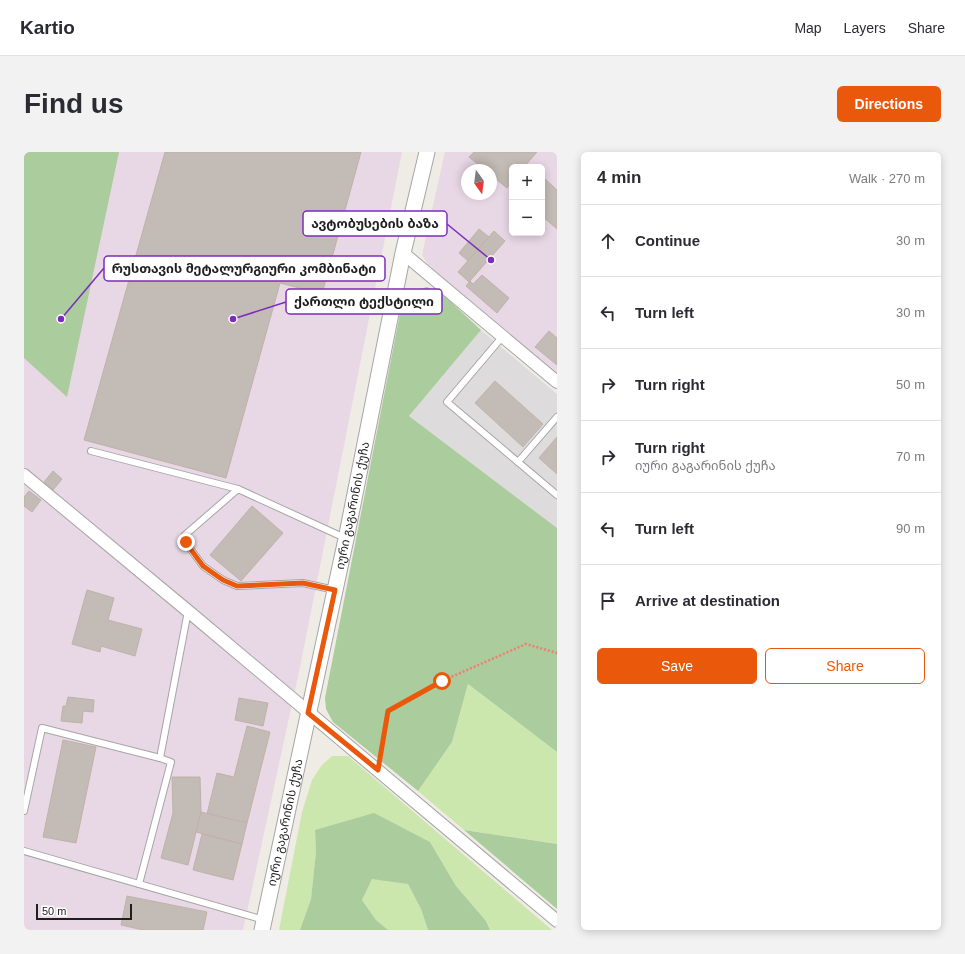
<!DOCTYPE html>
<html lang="en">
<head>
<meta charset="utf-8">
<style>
  :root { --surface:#fff; --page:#f2f2f3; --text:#2b2b33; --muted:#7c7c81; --line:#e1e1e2; --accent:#ea580c }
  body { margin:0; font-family:Arial,"Noto Sans Georgian",sans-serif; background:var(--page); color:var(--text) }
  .controls { position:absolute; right:12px; top:12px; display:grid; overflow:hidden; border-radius:6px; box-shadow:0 2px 10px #0003 }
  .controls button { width:36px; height:36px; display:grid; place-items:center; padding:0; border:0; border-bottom:1px solid var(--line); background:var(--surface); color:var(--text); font:20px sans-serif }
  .compass { position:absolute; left:437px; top:12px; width:36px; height:36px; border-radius:50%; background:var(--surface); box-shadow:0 2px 10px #0003; rotate:166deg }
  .scale { position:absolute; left:12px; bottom:10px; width:96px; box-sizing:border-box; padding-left:4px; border:2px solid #1f1f1f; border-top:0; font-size:11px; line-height:14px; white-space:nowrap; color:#1f1f1f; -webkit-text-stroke:3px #fff; paint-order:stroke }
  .stop { position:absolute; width:12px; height:12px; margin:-9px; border:3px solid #ea580c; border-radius:50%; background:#fff }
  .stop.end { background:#ea580c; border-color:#fff; box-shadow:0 1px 4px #0008 }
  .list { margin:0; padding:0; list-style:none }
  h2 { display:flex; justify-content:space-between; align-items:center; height:52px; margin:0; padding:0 16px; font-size:17px }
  h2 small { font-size:13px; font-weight:400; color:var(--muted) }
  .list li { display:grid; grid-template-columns:26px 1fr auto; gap:12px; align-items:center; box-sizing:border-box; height:72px; padding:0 16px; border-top:1px solid var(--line) }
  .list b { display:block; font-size:15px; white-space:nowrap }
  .list p { margin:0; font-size:13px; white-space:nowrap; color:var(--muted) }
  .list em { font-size:13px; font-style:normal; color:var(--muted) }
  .actions { display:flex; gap:8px; padding:12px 16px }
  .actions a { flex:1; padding:9px 0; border:1px solid var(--accent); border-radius:6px; text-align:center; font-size:14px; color:var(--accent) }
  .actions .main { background:var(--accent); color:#fff }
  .icon { flex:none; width:22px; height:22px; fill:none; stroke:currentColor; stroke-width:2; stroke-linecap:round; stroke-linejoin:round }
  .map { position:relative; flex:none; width:533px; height:778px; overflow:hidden; border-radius:6px }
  header { display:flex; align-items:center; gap:24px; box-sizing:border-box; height:56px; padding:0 20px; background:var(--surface); border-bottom:1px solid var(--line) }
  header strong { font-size:19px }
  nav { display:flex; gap:22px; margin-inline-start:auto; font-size:14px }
  .intro { display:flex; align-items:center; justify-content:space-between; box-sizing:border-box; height:96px; padding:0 24px }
  h1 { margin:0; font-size:28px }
  .button { padding:10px 18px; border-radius:6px; background:var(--accent); color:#fff; font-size:14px; font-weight:700 }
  main { display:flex; gap:24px; padding:0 24px }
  aside { flex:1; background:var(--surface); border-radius:6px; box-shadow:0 2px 10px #0003 }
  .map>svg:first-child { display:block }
</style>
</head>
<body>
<header>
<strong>Kartio</strong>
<nav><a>Map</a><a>Layers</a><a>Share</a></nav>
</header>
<div class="intro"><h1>Find us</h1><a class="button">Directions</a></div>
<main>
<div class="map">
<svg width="533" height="778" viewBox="0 0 533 778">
  <rect width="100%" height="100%" fill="#efebe5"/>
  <path fill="#dddbdc" d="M457,178L533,242V376L385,264Z"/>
  <g fill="#e8d7e5" fill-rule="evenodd">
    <path d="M0,0H378L276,515L219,778H0Z"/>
    <path d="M421,0H533V220L405,114L398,103ZM488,15H518V81H488ZM443,18H467V42H443Z"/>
  </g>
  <g fill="#cbe7ad">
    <path d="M444,532L533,600V692L440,678L394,639L428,590Z"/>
    <path d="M308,604H324L528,778H466L462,769L432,734L406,690L291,678L292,700L287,747L276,778H255L278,660L288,628L298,613Z"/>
    <path d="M348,726L384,732L397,757L404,778H364L352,768L338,748Z"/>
  </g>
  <g fill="#abcc9c">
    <path d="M0,0H95L43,245L0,206Z"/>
    <path d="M403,135L418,142L457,178L385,264L533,376V600L444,532L428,590L394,639L309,570L302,557L301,546L379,146L391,138Z"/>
    <path d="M350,661L406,690L432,734L462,769L466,778H404L397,757L384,732L348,727L338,748L352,768L364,778H276L287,747L292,700L291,678Z"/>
    <path d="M440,678L533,692V757Z"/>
  </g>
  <g fill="#c3bbb5" stroke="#c0b2a8">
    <path d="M141,0H337L298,142L256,131L202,326L60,288Z"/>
    <path d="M450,0H513L500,15H488V30L483,36L467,23V18H461L445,5Z"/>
    <path d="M520,26L533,38V77L518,64V28Z"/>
    <path d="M455,77L465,85L444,109L435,101Z"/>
    <path d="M470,79L481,89L445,130L434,120Z"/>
    <path d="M458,123L485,146L473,161L442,134L446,129L449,132Z"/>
    <path d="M525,179L533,186V213L511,195Z"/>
    <path d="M471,229L519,272L499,295L451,251Z"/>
    <path d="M533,285V322L515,306Z"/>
    <path d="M29,319L38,327L29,338L20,330Z"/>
    <path d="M5,339L17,348L8,360L0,354V345Z"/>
    <path d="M228,354L259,381L217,429L186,403Z"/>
    <path d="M63,438L90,446L84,468L118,477L111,504L77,494L76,500L48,492Z"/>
    <path d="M44,545L70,548L69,560L59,559L58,571L37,569L39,554H42Z"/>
    <path d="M215,546L244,551L239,574L211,568Z"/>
    <path d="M223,574L246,580L223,671L183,662L193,621L210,625Z"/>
    <path d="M39,588L72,595L52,691L19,685Z"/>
    <path d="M148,625H176L177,660L164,713L137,706L149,661Z"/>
    <path d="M177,660L223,671L218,692L172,680Z"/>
    <path d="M178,682L218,692L209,728L169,718Z"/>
    <path d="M103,744L183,760L179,778H119L97,773Z"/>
  </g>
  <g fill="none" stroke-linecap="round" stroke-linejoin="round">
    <g stroke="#a6a6a6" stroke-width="8">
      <g id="service">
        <path d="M479,184L423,250L533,343"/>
        <path d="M67,299L214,337"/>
        <path d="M494,310L533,265"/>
        <path d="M311,438L279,431L213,434L199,428L179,414L168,399L162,390L161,383L214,337L321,386"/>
        <path d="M136,606L164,459"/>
        <path d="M0,659L18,576L136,606L147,610L115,732"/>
        <path d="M0,699L240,768"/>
      </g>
    </g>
    <g stroke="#a6a6a6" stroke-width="14">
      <g id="minor">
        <path d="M379,101L533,230"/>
        <path d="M0,323L164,459L533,769"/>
      </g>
    </g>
    <g stroke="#a6a6a6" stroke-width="17">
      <g id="tertiary">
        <path id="s1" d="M238,778L322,387L379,101L403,0"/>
      </g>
    </g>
    <path stroke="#f47b71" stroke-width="2.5" stroke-dasharray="2 2" stroke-linecap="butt" d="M356,606L364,559L418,529L502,492L533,501"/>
    <use href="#service" stroke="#fff" stroke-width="6"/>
    <use href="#minor" stroke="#fff" stroke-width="12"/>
    <use href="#tertiary" stroke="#fff" stroke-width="15"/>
  </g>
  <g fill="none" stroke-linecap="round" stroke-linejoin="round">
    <path stroke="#ea580c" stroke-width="5" d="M162,390L168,399L179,414L199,428L213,434L279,431L311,438L284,561L354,618L364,559L418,529"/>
  </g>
  <g text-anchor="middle" stroke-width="4" stroke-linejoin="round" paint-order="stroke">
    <g font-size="12" fill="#1f1f1f" stroke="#fff">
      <text dy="4" stroke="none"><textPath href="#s1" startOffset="434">იური გაგარინის ქუჩა</textPath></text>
      <text dy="4" stroke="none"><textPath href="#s1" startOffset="110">იური გაგარინის ქუჩა</textPath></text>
    </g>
  </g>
  <path fill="none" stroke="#7b2cbf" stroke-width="1.5" d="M467 108L423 72M37 167L80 116M209 167L262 150"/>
  <g fill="#7b2cbf" stroke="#fff" stroke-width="1.5">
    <circle cx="467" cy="108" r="4"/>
    <circle cx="37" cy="167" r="4"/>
    <circle cx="209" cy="167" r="4"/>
  </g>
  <g fill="#fff" stroke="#7b2cbf" stroke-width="1.5">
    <rect x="279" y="59" width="144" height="25" rx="4"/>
    <rect x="80" y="104" width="281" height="25" rx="4"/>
    <rect x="262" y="137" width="156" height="25" rx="4"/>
  </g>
  <g font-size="13" text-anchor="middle" font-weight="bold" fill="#1f1f1f">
    <text x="351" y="76">ავტობუსების ბაზა</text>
    <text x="220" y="121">რუსთავის მეტალურგიური კომბინატი</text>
    <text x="340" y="154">ქართლი ტექსტილი</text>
  </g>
</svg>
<div class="controls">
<button>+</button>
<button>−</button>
</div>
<svg class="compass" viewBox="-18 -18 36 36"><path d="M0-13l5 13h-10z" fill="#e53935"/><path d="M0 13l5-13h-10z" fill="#7c7c81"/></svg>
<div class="scale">50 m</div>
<div class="stop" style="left:418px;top:529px"></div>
<div class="stop end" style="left:162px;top:390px"></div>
</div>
<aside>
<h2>4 min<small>Walk · 270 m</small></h2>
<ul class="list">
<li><svg class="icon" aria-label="ahead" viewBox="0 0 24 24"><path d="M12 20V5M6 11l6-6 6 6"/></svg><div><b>Continue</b></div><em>30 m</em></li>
<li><svg class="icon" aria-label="left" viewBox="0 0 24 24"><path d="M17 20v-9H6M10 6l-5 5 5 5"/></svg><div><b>Turn left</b></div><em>30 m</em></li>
<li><svg class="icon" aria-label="right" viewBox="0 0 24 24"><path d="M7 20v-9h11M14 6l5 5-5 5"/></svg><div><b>Turn right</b></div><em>50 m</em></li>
<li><svg class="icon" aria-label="right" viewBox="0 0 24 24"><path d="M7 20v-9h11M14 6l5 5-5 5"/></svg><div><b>Turn right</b><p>იური გაგარინის ქუჩა</p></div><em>70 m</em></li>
<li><svg class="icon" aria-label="left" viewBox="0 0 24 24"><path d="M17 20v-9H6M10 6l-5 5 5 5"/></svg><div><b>Turn left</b></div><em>90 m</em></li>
<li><svg class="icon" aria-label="arrive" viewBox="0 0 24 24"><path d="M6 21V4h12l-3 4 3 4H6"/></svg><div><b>Arrive at destination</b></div></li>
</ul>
<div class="actions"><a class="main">Save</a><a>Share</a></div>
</aside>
</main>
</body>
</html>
